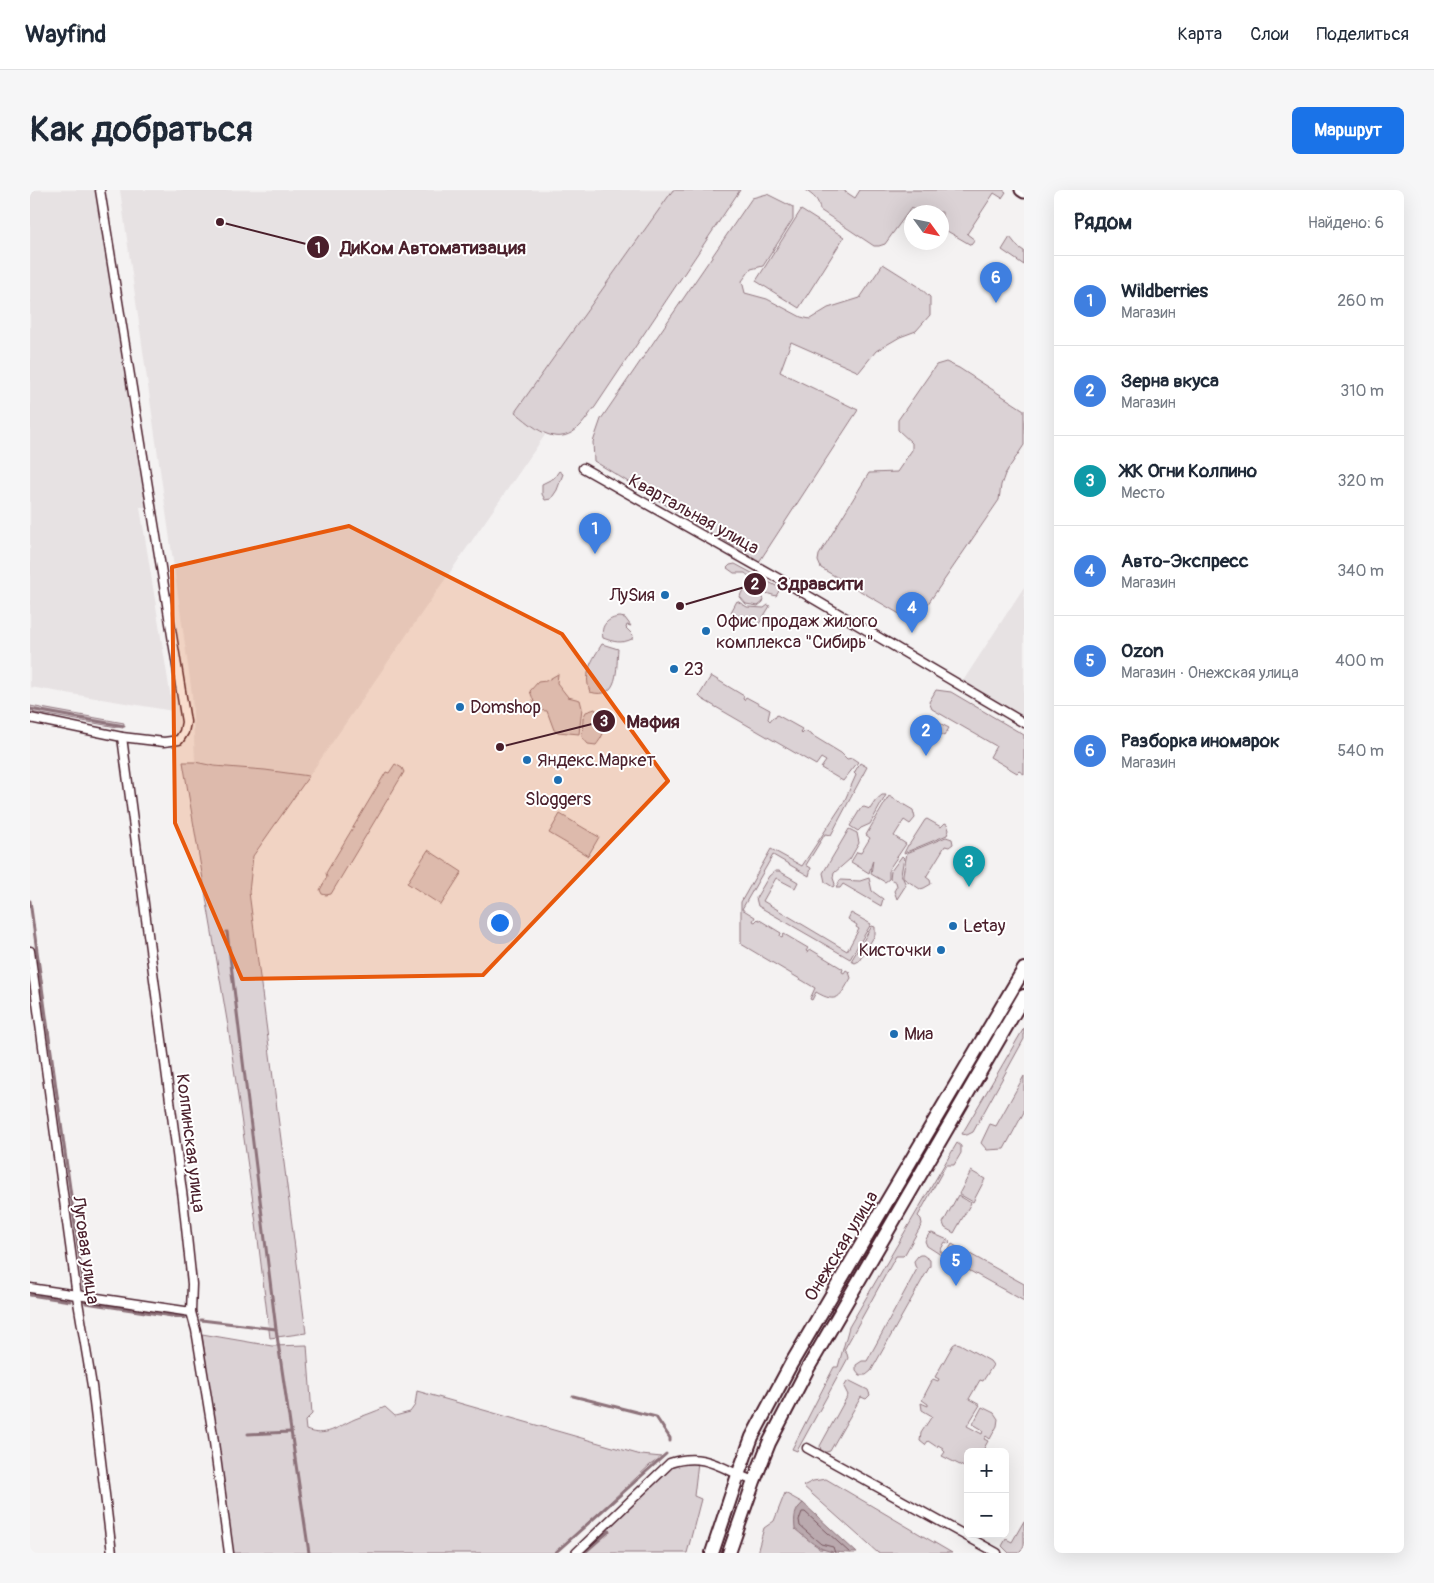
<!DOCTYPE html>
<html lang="ru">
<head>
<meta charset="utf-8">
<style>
  :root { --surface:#fff; --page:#f6f6f7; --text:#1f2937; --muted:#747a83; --line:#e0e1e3; --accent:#1a73e8 }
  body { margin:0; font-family:Pangolin,sans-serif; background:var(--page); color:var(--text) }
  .controls { position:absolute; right:15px; bottom:15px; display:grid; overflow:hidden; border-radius:8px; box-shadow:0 5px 20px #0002 }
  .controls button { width:45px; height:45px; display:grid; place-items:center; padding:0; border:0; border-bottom:1px solid var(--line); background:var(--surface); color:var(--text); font:25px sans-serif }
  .compass { position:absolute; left:874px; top:15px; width:45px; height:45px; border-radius:50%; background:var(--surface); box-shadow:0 5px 20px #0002; rotate:123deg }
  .you { position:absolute; left:469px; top:732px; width:18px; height:18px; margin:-12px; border:4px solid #fff; border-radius:50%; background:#1a73e8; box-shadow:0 0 0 8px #1a73e833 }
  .badge { display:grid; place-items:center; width:32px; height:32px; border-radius:50%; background:var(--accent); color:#fff; font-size:16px; font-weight:700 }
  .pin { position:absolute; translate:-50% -41px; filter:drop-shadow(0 1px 2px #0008) }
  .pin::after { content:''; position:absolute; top:26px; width:18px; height:15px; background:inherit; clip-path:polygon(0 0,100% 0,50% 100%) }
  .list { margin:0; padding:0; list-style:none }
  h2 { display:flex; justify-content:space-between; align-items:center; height:65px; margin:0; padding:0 20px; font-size:21px }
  h2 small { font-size:16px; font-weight:400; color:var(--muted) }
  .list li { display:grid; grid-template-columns:32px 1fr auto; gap:15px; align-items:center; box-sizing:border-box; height:90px; padding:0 20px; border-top:1px solid var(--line) }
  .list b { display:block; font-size:19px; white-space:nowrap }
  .list p { margin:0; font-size:16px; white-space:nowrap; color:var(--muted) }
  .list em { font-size:16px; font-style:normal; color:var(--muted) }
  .map { position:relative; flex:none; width:994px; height:1363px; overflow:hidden; border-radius:8px }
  header { display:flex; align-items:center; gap:30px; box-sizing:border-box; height:70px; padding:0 25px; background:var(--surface); border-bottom:1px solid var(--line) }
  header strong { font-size:24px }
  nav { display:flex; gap:28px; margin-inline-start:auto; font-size:18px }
  .intro { display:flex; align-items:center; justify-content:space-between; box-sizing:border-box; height:120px; padding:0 30px }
  h1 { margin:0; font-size:35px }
  .button { padding:12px 22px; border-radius:8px; background:var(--accent); color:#fff; font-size:18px; font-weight:700 }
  main { display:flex; gap:30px; padding:0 30px }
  aside { flex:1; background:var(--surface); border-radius:8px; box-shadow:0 5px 20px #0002 }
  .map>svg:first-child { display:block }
</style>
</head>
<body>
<header>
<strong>Wayfind</strong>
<nav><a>Карта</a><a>Слои</a><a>Поделиться</a></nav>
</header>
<div class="intro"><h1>Как добраться</h1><a class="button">Маршрут</a></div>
<main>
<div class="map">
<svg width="994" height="1363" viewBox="0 0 994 1363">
  <rect width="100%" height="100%" fill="#f4f2f2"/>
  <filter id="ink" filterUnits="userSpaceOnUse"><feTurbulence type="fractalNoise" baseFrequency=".02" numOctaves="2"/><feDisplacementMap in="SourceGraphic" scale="10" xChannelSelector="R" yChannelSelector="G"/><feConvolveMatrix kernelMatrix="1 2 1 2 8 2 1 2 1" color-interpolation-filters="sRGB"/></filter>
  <g filter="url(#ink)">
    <g fill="#e7e2e3">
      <path d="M0,0H67L118,317H110L143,521L0,497Z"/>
      <path d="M90,0H643L485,222L515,245L279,586L235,580L184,576L165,572L162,504Z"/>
      <path d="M994,397V530L931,494Z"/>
    </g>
    <g fill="#dbd2d5" stroke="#927880">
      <path d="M643,0H710L565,217C559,224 554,233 547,239C524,258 503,236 485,222Z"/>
      <path d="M775,0H813L825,8L830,0H973L976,2L972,8L964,3L937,44L945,50L941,55L912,38V22H887L881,18L855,54L849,56H844L790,20C789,10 784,6 775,0Z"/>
      <path d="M737,4L763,17V29L733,76L721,79L712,91L715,103L737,109L771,127L780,129L798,118L830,108L853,74L888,96L900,107V125L886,141L870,147L846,161L829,182L761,152L750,182L828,220L729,372L564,271L563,252L571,229L722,8Z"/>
      <path d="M771,20L814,47L769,118L726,91Z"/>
      <path d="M980,47L988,57L994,61V75L972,60Z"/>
      <path d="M916,172L929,178L994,220V255L975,284L971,295L969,310L893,421C887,429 882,429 873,426L791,378L788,371L789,365L839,283L867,282L882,260V253L868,240V230L906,175Z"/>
      <path d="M529,281L533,284L527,300L521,309L515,310L512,304V294L524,288Z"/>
      <path d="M705,374L748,397L749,401L746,406L736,403C730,387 732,396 721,389C719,387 717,384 715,383H704L697,378L700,375Z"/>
      <path d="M725,393L728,396L729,403L734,409L733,412L728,416L716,414L710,407C712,397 719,399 725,393Z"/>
      <path d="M707,411L717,417L734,418L738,415L740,416L727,437L701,422Z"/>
      <path d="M590,427L595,428L601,436L597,435L596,438L603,445L602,449C591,454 584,452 573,448C570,435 578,428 590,427Z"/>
      <path d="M572,454L588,459C586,477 590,511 560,502C553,483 562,470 572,454Z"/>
      <path d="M528,484L527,493L538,507L550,510L552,518L549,544L528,542L524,540L517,521L507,520L500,501L508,492L516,491Z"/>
      <path d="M681,486L714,506L713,509L714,510L716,507L740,520L738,529L740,531L743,527L745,528L747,525L772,539L770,542L772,544L775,541L811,563L817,569L822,568L828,572L813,591L791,578L796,571L791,568L786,575L672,509L669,506Z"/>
      <path d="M906,500L921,502L994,545V584L989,581L987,583L960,567L966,556L902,519L899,512Z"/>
      <path d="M0,516L94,533L93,538L0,522Z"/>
      <path d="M565,519C575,533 578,540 566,555L558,554L552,547L553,528L556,522Z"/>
      <path d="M892,524L919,538L914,546L898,536L896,537L889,533Z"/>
      <path d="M153,572H165L184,576L235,580L279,586L223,666L219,702L276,1143L240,1148L226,1033L198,836Z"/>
      <path d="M830,573L837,577L801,645L795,644L776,675L781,678L779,686L743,665L712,719L725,727L723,731L725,732L728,729L751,743L750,746L752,747L754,744L778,758L776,761L778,762L780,759L813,779L812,782L814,783L816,780L819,782L821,788C810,806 808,815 786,802L782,810L780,809L785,798L711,754V712L741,659L772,676L814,612L826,585L824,583Z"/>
      <path d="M365,574L372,578L374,582L301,704L296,705L292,704L290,700L297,687L296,683L356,582L359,583Z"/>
      <path d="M852,605H856L840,634L831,638L828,641L820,636L831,618L834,617L840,619L846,610Z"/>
      <path d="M859,606L883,620L885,628L880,634L874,630L864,646L876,654L859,679V689L855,692L841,684L843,670L839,683L821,672L827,662L831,663L840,648L836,645Z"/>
      <path d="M530,624L569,647L558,666L519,643Z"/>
      <path d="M897,629L911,637L915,633L917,634L919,640L917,645L874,663L878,655H879L895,630Z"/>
      <path d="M819,639L827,643L829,653L820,669L804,683L803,688L805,694L803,697L795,692L793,683Z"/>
      <path d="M916,647L922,649L923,654L919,657L915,656L896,687L900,690L901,694L894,698L890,699L873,688V684L877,663Z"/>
      <path d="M398,660L432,682L411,715L377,693Z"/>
      <path d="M872,666L874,668L871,684L876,695L867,709L864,701L867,696L866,692L860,689L861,681Z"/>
      <path d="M745,681H749L768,692L765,698L746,688L733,711L817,761L829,739L826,737L827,735L818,729L821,723L841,734L820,769L728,716L726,708L739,686Z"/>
      <path d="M839,688L842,701L853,709L851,716L813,694L810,698H806L810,690L830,691Z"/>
      <path d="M842,736L845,737V745L829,771L825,773L821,771Z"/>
      <path d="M994,838V849L943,942L937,945L932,944Z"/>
      <path d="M994,886V922L974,959L957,960L951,953L960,934L966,936Z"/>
      <path d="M927,953L931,956V963L924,975H916L888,1026L891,1029L892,1034L875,1064L873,1066H866L814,1160L817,1164L818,1168L767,1261L762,1259L804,1177H808L819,1137Z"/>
      <path d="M941,981L955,989L943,1012L929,1004Z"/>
      <path d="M928,1005L941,1013L924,1043L915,1038L913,1033Z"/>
      <path d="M902,1043L920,1051L919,1054L915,1052L910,1061L913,1063L911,1065L897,1056L895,1051L899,1044Z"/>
      <path d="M922,1054L994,1094V1111L915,1067Z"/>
      <path d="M890,1065H893L900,1070V1076L841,1181L836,1185H830L826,1180V1175L832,1171H837L887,1079L885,1076L884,1071L888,1066Z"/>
      <path d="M172,1144L242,1156L277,1155L282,1224L275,1231L276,1240C296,1248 307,1237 325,1229C335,1225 345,1222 355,1217L365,1226L380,1222L385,1215L387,1201L611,1265L632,1267L620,1275L525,1363H201Z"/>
      <path d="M926,1153L930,1154L960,1171L963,1175L953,1191L950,1190L939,1209L950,1215L937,1236L952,1244L953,1240L943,1234L952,1217L964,1223L968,1229L967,1236L960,1249L956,1246L954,1249L958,1251L952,1262H938V1279L912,1266L915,1262L913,1260V1258L908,1255L907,1257L898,1251L895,1255L890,1251L891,1243L902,1226L892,1220L891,1213L898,1216V1214L892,1210L903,1189L908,1191L909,1189L905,1187L923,1155Z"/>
      <path d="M820,1191L838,1200L840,1205L836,1209L831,1207L800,1261L793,1263L791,1261L790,1256L818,1205L814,1197L817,1192Z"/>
      <path d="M668,1272L664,1306L671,1309L657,1363H550L645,1273Z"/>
      <path d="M796,1289L922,1363H848L773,1296L783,1291Z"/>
      <path d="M755,1303L773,1313L768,1318L789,1359L799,1360L803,1363H727L734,1338L744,1331Z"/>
      <path d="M994,1331V1355L990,1363H979L972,1356L976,1349L982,1352Z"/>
    </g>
    <path fill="#baa9ae" stroke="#8d727a" d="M773,1313L827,1363C793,1363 790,1360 765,1339C764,1328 764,1320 773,1313Z"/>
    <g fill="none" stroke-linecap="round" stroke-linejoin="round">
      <path stroke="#77565f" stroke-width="1" d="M805,1363L803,1357L791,1354L770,1336L769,1330L772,1322H775L820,1363"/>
      <g stroke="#8d727a" stroke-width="3">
        <path d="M0,519L94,536"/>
        <path d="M0,711L54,1099"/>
        <path d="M197,742L246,1139L279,1363"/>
        <path d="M0,1105L40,1111"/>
        <path d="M56,1113L155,1128"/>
        <path d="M171,1130L246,1139"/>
        <path d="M543,1206L626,1227L640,1248V1251"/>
        <path d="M218,1244L261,1242"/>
        <path d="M525,1363L636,1264"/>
        <path d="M554,1363L579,1341"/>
      </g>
      <g stroke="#4a1f2b" stroke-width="11">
        <g id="minor">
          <path d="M553,278L760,395L994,533"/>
          <path d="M0,528L92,547L134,552L149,550L154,542L156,532L70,0"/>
          <path d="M92,547L153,1009L162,1094L161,1122L166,1140L183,1245L199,1363"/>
          <path d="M0,761L47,1106L62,1196L82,1363"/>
          <path d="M0,1098L161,1122"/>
          <path d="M777,1258L967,1363"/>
          <path d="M546,1363L640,1273C675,1261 693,1280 724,1291"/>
        </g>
      </g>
      <g stroke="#4a1f2b" stroke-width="15">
        <path id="secondary" d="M991,0L994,2"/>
      </g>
      <g stroke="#4a1f2b" stroke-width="16">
        <g id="primary">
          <path d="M682,1363L708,1285L722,1247L761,1174L994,779"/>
          <path d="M699,1363L724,1291L739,1253L778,1178L994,806"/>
        </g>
      </g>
      <use href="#minor" stroke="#fff" stroke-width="8"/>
      <use href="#secondary" stroke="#fff" stroke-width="11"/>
      <use href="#primary" stroke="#fff" stroke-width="12"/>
    </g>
  </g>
  <path fill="#e8590c" fill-opacity="0.2" stroke="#e8590c" stroke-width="4" stroke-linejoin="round" d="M319,336L532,444L638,591L453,785L212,789L145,633L142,377Z"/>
  <g fill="#1f6fb2" stroke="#fff" stroke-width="2">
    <circle cx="635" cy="405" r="5"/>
    <circle cx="676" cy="441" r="5"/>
    <circle cx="644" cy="479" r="5"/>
    <circle cx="430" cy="517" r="5"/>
    <circle cx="497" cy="570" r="5"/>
    <circle cx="528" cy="590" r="5"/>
    <circle cx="923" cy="736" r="5"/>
    <circle cx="911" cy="760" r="5"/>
    <circle cx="864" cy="844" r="5"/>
  </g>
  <g text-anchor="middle" stroke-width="4" stroke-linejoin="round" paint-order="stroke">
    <g font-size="18" fill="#4a1f2b" stroke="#fff">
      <text transform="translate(664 324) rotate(29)" y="6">Квартальная улица</text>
      <text transform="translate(161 953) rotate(83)" y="6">Колпинская улица</text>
      <text transform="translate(811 1056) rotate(-59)" y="6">Онежская улица</text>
      <text transform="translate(56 1060) rotate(82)" y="6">Луговая улица</text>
    </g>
    <g font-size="18" fill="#4a1f2b" stroke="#fff" text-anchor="start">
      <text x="625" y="411" text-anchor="end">ЛуSия</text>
      <text x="686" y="437">Офис продаж жилого<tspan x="686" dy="21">комплекса "Сибирь"</tspan></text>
      <text x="654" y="485">23</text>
      <text x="440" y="523">Domshop</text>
      <text x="507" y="576">Яндекс.Маркет</text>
      <text x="528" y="615" text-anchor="middle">Sloggers</text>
      <text x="933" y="742">Letay</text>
      <text x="901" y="766" text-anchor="end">Кисточки</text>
      <text x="874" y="850">Миа</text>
    </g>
  </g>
  <path fill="none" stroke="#4a1f2b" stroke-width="2" d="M190 32L288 57M650 416L725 394M470 557L574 531"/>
  <g fill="#4a1f2b" stroke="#fff" stroke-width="2">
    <circle cx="190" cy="32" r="5"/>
    <circle cx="650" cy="416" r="5"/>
    <circle cx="470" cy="557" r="5"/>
    <circle cx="288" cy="57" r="12"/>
    <circle cx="725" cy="394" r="12"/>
    <circle cx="574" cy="531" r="12"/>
  </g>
  <g font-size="15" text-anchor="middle" font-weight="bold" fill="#fff">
    <text x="288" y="63">1</text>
    <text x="725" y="399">2</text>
    <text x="574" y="536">3</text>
  </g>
  <g font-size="19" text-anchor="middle" font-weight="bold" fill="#4a1f2b" stroke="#fff" stroke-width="4" stroke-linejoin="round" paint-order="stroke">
    <text x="403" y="64">ДиКом Автоматизация</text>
    <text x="790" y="400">Здравсити</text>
    <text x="623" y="538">Мафия</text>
  </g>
</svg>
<div class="controls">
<button>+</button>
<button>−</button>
</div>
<svg class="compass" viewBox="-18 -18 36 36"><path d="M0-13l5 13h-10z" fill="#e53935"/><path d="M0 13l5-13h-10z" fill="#747a83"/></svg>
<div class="you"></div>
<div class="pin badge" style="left:565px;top:364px;background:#3f7fe0">1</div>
<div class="pin badge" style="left:896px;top:566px;background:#3f7fe0">2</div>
<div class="pin badge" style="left:939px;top:697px;background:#0f9aa8">3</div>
<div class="pin badge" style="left:882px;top:443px;background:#3f7fe0">4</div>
<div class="pin badge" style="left:926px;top:1096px;background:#3f7fe0">5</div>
<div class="pin badge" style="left:966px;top:113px;background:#3f7fe0">6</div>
</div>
<aside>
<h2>Рядом<small>Найдено: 6</small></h2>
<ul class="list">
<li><span class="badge" style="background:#3f7fe0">1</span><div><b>Wildberries</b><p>Магазин</p></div><em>260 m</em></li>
<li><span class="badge" style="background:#3f7fe0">2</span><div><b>Зерна вкуса</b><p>Магазин</p></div><em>310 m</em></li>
<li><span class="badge" style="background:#0f9aa8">3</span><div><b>ЖК Огни Колпино</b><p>Место</p></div><em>320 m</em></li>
<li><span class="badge" style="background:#3f7fe0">4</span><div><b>Авто-Экспресс</b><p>Магазин</p></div><em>340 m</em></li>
<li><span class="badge" style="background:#3f7fe0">5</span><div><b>Ozon</b><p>Магазин · Онежская улица</p></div><em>400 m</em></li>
<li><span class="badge" style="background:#3f7fe0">6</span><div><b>Разборка иномарок</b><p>Магазин</p></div><em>540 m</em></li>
</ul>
</aside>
</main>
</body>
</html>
